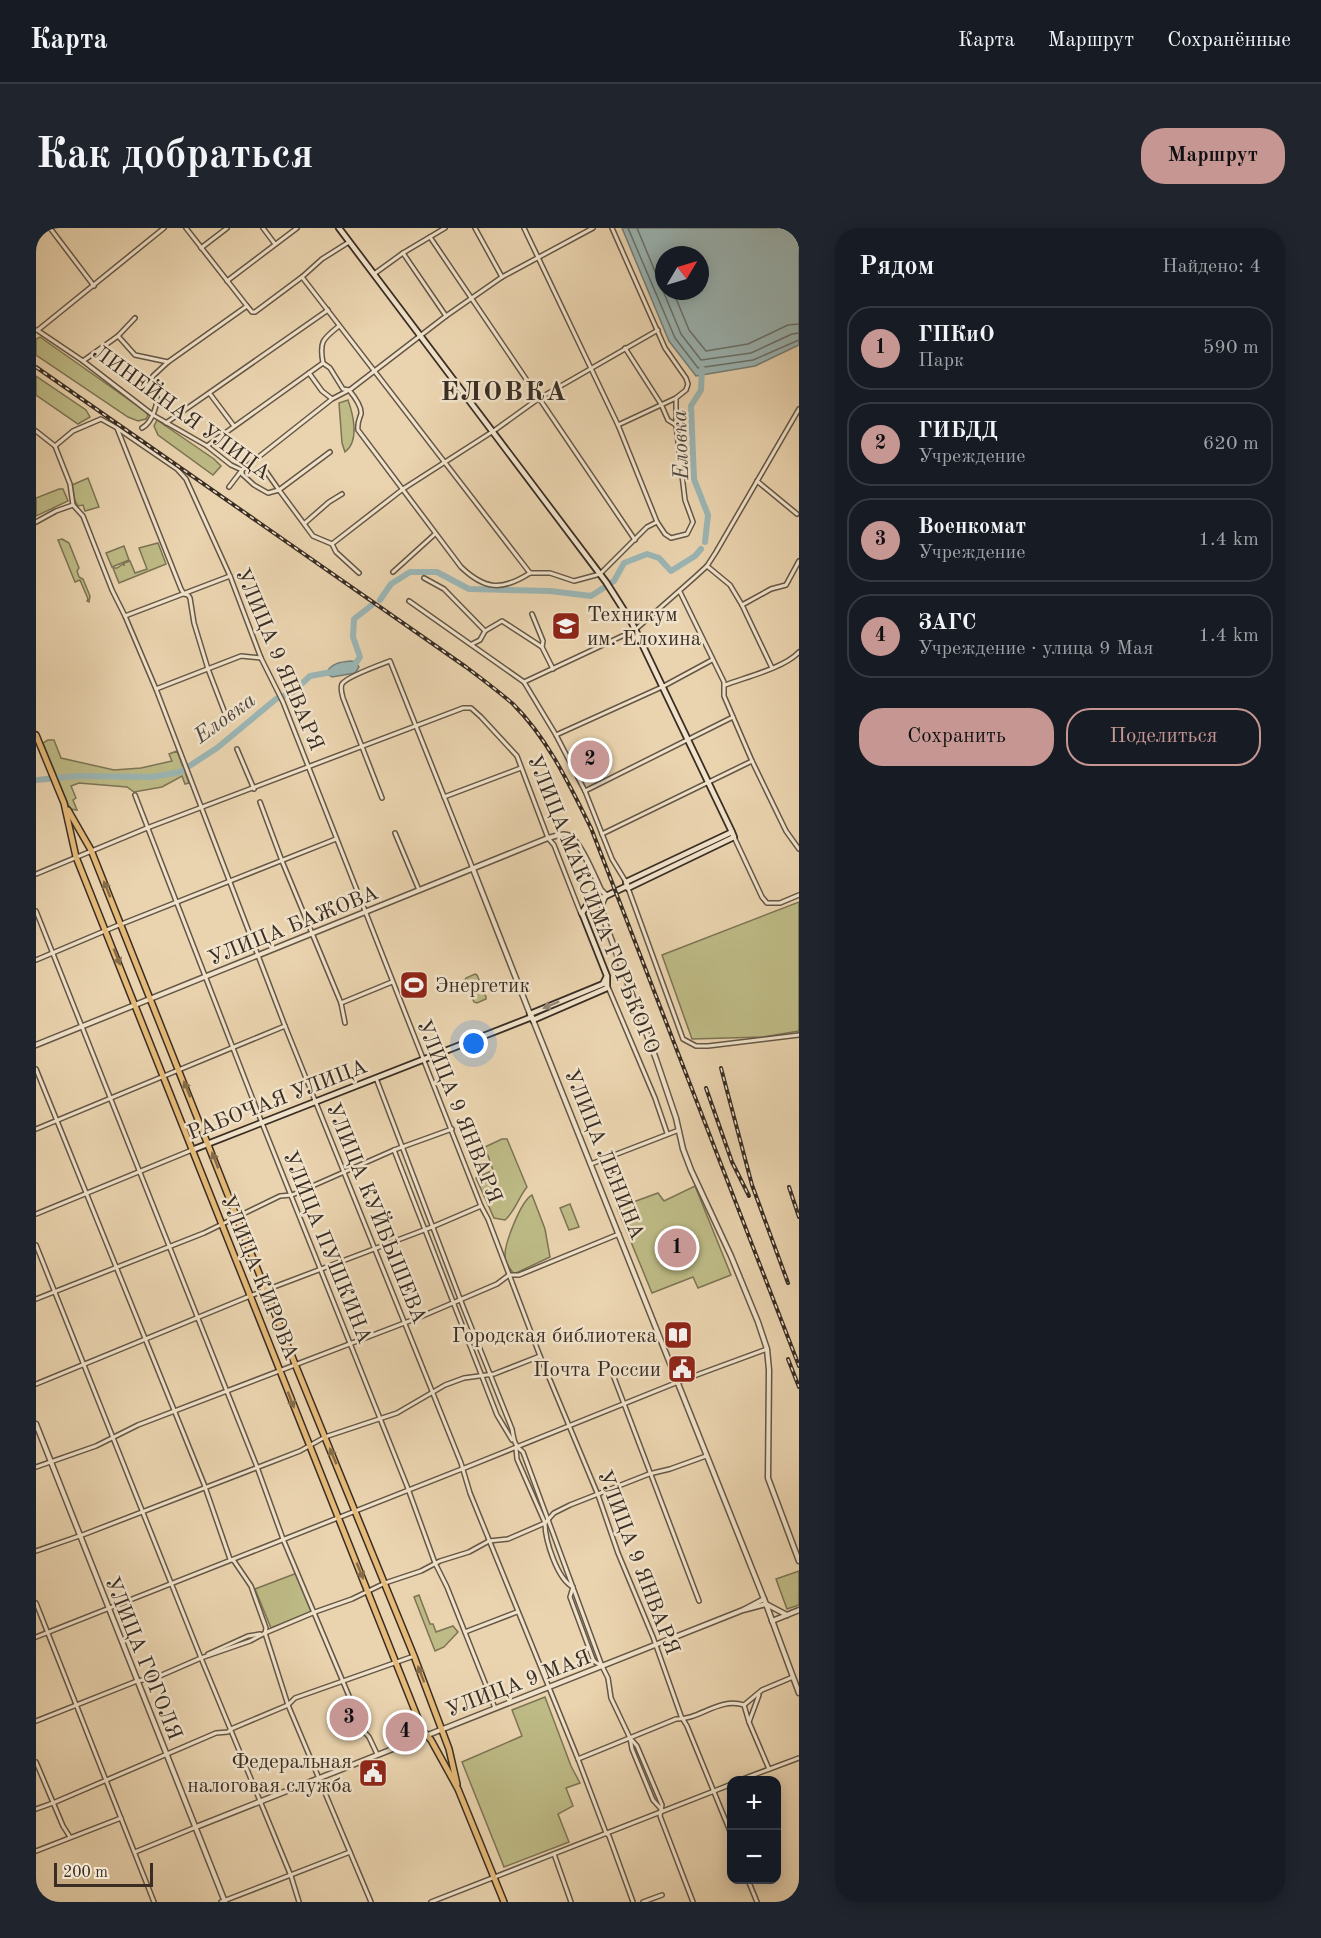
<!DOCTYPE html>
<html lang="ru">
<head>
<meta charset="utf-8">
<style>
  :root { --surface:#171b24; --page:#20242c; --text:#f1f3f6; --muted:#9ea1a6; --line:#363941; --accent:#c59692 }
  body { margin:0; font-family:"Old Standard TT",serif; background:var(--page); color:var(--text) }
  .controls { position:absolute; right:18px; bottom:18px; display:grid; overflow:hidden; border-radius:12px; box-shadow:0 3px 15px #0003 }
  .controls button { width:54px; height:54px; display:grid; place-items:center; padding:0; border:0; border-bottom:2px solid var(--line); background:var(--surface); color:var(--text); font:30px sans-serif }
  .compass { position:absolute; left:619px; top:18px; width:54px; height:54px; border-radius:50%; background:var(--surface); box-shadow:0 3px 15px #0003; rotate:52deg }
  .scale { position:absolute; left:18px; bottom:15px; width:99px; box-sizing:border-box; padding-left:6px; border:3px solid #392d24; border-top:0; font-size:16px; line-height:21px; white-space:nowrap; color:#392d24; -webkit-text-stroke:4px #f1e3cb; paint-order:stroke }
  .you { position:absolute; left:438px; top:816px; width:21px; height:21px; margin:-15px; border:4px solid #fff; border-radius:50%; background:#1a73e8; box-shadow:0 0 0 9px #1a73e833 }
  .badge { display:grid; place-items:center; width:39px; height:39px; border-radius:50%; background:var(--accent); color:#111; font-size:20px; font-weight:700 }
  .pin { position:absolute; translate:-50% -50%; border:3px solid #fff; box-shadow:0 2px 6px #0006 }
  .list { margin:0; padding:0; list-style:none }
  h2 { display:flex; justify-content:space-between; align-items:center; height:78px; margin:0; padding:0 24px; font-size:26px }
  h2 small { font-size:20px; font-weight:400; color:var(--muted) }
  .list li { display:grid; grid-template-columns:39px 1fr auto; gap:18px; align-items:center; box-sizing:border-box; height:84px; margin:0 12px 12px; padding:0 12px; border:2px solid var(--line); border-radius:24px }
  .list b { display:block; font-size:22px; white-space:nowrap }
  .list p { margin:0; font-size:20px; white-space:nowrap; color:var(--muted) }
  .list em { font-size:20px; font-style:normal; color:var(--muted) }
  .actions { display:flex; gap:12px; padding:18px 24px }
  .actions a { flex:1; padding:14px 0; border:2px solid var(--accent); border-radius:24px; text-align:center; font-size:21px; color:var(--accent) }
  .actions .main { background:var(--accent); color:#111 }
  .map { position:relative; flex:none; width:763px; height:1674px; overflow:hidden; border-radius:24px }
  header { display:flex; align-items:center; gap:36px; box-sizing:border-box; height:84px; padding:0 30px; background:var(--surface); border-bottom:2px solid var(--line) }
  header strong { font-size:28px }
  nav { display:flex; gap:33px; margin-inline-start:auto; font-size:21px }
  .intro { display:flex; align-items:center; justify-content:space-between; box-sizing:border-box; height:144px; padding:0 36px }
  h1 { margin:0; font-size:42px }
  .button { padding:15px 27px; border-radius:24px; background:var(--accent); color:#111; font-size:21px; font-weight:700 }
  main { display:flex; gap:36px; padding:0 36px }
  aside { flex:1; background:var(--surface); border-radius:24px; box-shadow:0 3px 15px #0003 }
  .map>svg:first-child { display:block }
</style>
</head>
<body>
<header>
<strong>Карта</strong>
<nav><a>Карта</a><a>Маршрут</a><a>Сохранённые</a></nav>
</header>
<div class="intro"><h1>Как добраться</h1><a class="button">Маршрут</a></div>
<main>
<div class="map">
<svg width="763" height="1674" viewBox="0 0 763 1674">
  <rect width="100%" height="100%" fill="#ead4af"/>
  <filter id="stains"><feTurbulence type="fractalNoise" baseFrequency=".00333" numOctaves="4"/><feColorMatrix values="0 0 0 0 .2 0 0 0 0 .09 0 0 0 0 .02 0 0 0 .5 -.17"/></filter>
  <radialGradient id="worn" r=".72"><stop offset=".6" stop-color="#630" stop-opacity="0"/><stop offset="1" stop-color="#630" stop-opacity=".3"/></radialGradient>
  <g fill="#bebb86" stroke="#7c7455" stroke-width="1.5">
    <path d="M4,109L109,183L112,187L110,191L102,193L92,189L0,127V111Z"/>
    <path d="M0,148L50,182L54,189L42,196L0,167Z"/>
    <path d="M312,172C317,186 324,213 309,224L306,215L303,175Z"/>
    <path d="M121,192L178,231L185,238L177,247L122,207L118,198Z"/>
    <path d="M52,250L63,279L49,283L47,277L42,278L39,273L36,257Z"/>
    <path d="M23,261H27L32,273L0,288V270Z"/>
    <path d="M26,311L33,315L43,340L41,343L43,349L47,351L54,368L53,374L51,373L52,371L44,352L39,354L22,312Z"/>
    <path d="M122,315L130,336L83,355L77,340H81L87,336L88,337V335L94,333L99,345L111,341L103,320Z"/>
    <path d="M88,318L93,332L76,339L70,325Z"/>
    <path d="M12,512H18L25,530L78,542L105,540L136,533L133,526L141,523L153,555L149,556L146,548L126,559L98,564L91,559L43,555L35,558L40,570L37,572L41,582L34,581L7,515Z"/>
    <path d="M763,674V803L727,809L656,811L626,727Z"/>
    <path d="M439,746L441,747L450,769V771L441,775L438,774L428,753L430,750Z"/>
    <path d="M466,911H471L491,959C482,970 480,982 469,992L458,990L440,950L457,942L449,919Z"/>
    <path d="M659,958L695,1047L662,1060L657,1049L616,1065L581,980L622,965L628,973Z"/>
    <path d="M496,967L509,1001L514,1029L478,1046C474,1041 469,1035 469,1029C468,1016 485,973 496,967Z"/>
    <path d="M534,976L543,999L533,1002L524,980Z"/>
    <path d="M763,1343V1377L751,1381L740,1351Z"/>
    <path d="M261,1345L277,1383L235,1400L219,1361Z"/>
    <path d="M383,1367L394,1396H397L400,1404L417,1398L422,1404L408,1419L399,1423L378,1369Z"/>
    <path d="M509,1469L535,1538L544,1555L530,1560L537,1578L522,1586L533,1614L468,1639L426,1534L486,1508L476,1482Z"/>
  </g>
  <g fill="#9bb6b5" stroke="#747f7b" stroke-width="1.5" fill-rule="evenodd">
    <path d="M586,0H763V117L719,138L660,148L633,113ZM628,27H664V63H628Z"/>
    <path d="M315,433L320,434L323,439L319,445L296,449L290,445C296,435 304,434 315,433Z"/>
  </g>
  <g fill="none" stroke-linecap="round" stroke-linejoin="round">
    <g stroke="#6a726c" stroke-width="1.5">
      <path d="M592,0L639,110L662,140L717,132L763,112"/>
      <path d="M601,0L645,106L665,132L715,125L756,106L763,105"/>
      <path d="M637,63L653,102L670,123L712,116L752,97L763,96"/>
    </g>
    <g stroke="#9bb6b5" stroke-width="6">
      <path d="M666,141L665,162L655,178L658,251L672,287L669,314"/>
      <path d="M344,372L355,356L374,344H401L433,361L514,363L555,368L578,353L588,335L611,326L623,330L635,343L659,328L665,321"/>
      <path d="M317,439L324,429L317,409L318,391L336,377"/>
      <path d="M0,552L41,548L116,549L144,544L181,520L240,471L257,464L274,448L296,444"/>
    </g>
    <g stroke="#655747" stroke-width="6">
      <g id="minor">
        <path d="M14,0L58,58"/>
        <path d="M150,0L211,78L216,84H219L266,49L286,31L313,14"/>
        <path d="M227,0L239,16"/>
        <path d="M439,0L466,49"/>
        <path d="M488,0L582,197L621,294L629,306L635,310L651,306L657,294L649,272L640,197L632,192L625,176L589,120"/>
        <path d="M576,0L629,120L650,150L652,156L650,162L640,170V197"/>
        <path d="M0,2L2,0"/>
        <path d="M394,9L599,312"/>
        <path d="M165,20L191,0"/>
        <path d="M367,25L410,88"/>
        <path d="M338,46L367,25L409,0"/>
        <path d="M266,49L494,345"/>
        <path d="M191,53L261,0"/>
        <path d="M1,102L47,133L117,187L171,218L195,237L206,242V246L218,257L232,265L243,262L277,308L296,316L300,324L323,345"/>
        <path d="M2,102L128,0"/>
        <path d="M82,108L99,127L132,134L117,148L115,152C116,156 119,158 120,162C124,173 116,195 106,200"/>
        <path d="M47,133L82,108L99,90"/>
        <path d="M132,134L211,78"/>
        <path d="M287,135L294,140L307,161L313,162C318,168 326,178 325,186C323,192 321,195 322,202L425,339C449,362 466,363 494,345"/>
        <path d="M273,145L286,163L295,170"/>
        <path d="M174,166L198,198"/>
        <path d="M130,195L292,82"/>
        <path d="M582,197L640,170"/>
        <path d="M81,200L141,241L150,251L194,348L225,430L247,474L445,978L452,991L504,1128L562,1267L582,1325L617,1409L645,1488L651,1498L696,1608"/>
        <path d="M0,203L19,218L34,256L37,277L47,288L76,362L89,388L120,461L249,798L425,1235L434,1265L542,1531L570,1605L573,1608L597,1674"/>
        <path d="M19,218L37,203L65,191L81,200L145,361L148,366L152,367L154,370L158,395L172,441L192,493"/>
        <path d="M171,218L287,135C283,113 287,111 303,98"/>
        <path d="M229,242L243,262L294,224"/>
        <path d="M721,253L761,286"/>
        <path d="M193,259L206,242L220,231L296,171L315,161L410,88L466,49L557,0"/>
        <path d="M0,294L20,283L37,277"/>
        <path d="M269,295L293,274L306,266"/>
        <path d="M296,316L367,261L459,202L502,171L622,102"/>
        <path d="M671,338L694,357L706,377L736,440"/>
        <path d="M357,344L399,306"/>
        <path d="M494,345H514L538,353L564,346L611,299L621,294"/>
        <path d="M388,350L408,361L449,403"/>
        <path d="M644,364L688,454V468L716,533L750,603L763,621"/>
        <path d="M373,373L488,454L520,507L549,563L576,631L590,654"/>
        <path d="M706,377L735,361L750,357L763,333"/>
        <path d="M496,386L507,413L506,419L517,441"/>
        <path d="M89,388L194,348"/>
        <path d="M436,416L444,412L449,403L466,393L506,419"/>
        <path d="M488,454L599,402L659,349L671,338L680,324L763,181"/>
        <path d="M689,457C710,449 748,440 763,424"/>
        <path d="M120,461L205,428L225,430"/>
        <path d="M520,507L626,459L676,432"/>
        <path d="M201,521L218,561"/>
        <path d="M549,563L697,489"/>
        <path d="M99,567L226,895L371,1258L399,1335L411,1359L459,1480"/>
        <path d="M408,569L485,540"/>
        <path d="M346,570L307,470C306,466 304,460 306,456C310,449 346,436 354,433L437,641"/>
        <path d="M224,574L246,633L305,775L309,795"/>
        <path d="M359,605L383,662"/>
        <path d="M566,606L716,533"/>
        <path d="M698,609L726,669L731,675H744L763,667"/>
        <path d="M0,646L111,600L427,480H435L445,489L481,528L512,610L518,617L545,686"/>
        <path d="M592,660L647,811L660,818H672L763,807"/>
        <path d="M0,683L221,1239L247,1311L313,1468L315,1479L323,1498L333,1509L341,1526"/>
        <path d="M0,732L78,699L300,611"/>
        <path d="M572,759L619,870L631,905"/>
        <path d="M305,775L356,754"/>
        <path d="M0,841L168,1256L194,1331L198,1333L215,1358L230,1400L229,1405L252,1477L335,1674"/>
        <path d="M340,850L428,1081L476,1201C478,1212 478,1217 487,1224L566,1438"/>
        <path d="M0,901L249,798"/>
        <path d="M358,922L461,1187L476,1212"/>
        <path d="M555,936L643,902"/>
        <path d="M0,986L156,922"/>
        <path d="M0,1017L165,1430L255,1648L263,1674"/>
        <path d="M0,1071L168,1005L244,968L256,967L358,922L416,901"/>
        <path d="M574,1139L663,1373"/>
        <path d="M0,1156L214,1068L396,999L445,978"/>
        <path d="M480,1220L481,1231L509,1295C509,1312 521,1351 537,1359L534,1369L557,1431L559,1434L566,1438L572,1450L575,1470L594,1510L596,1521L617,1572L626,1582"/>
        <path d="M0,1239L60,1218L102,1197L384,1089L461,1056L473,1047H483L583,1006"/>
        <path d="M0,1323L49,1306L264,1223L289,1209L361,1185L409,1157L428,1150L458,1146L504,1128"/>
        <path d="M0,1375L118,1674"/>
        <path d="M429,1404L481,1384"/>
        <path d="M0,1409L431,1239L647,1152L731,1121"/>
        <path d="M172,1426L212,1408L224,1406"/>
        <path d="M708,1477L713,1494L723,1467"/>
        <path d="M0,1493L101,1453L119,1450L165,1430L214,1413L229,1405L279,1384L316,1371L349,1355L385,1343L404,1333L433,1324L453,1313L472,1311L509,1295L518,1285L534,1277L613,1246L634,1241L670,1228"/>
        <path d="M713,1494L733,1541"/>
        <path d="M594,1510L601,1518L626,1577L624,1588L657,1674"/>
        <path d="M542,1531L640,1491C663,1492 683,1469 708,1477L726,1462L757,1449"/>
        <path d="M0,1534L27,1598L34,1609"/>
        <path d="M704,1552L763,1530"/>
        <path d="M0,1581L17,1575L180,1505L192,1504L195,1501L252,1477L259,1470L378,1428"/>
        <path d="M0,1623L85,1590"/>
        <path d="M99,1624L160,1599"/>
        <path d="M518,1626L535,1674"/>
        <path d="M712,1652L721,1674"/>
        <path d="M185,1674L314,1624"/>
        <path d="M395,1674L696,1556"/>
        <path d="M607,1674L626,1667"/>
      </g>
    </g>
    <g stroke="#655747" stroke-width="7">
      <g id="tertiary">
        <path d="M437,641L494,786"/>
        <path d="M497,792L730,1376L763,1465"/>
        <path d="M0,817L512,610C518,609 525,605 531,607C543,609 559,650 565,662L570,667L566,676L568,692L620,831L640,890L647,921L655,942L695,1028L722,1094L731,1121L733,1142L732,1250L763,1333"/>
        <path d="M0,1196L189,1674"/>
        <path d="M709,1381L728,1371"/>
        <path d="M736,1393L763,1382"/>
        <path d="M160,1599L707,1382L730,1376L751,1387"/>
      </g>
    </g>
    <g stroke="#392d24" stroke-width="8">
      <g id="secondary">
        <path d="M303,0L570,354L596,395L696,604L698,609L592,660L590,654L696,604"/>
        <path d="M571,748L567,756L494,786L497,792L571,760V748L546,685L551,677L591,658"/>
        <path d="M156,922L496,789"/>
      </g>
    </g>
    <g stroke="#392d24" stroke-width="8">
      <g id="primary">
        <path d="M0,507L28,575L40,629L387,1503L395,1512L422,1561L468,1674"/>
        <path d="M32,582L55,622L259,1136L378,1428L413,1521L421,1556"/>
      </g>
    </g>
    <use href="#minor" stroke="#f1e3cb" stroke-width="3"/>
    <use href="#tertiary" stroke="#f1e3cb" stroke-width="4"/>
    <use href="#secondary" stroke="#f1e3cb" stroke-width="4.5"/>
    <use href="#primary" stroke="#e5ba78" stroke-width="5"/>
    <g stroke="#392d24" stroke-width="4">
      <g id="rail">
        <path d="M0,139L430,439C446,451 462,463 477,476C512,511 533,556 555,600L763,1138"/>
        <path d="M685,840L716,957L752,1055"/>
        <path d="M670,860L696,934L713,968"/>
        <path d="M753,959L763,989"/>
        <path d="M752,1131L763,1159"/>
      </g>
    </g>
    <use href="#rail" stroke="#f1e3cb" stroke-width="1.5" stroke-dasharray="4.5" stroke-linecap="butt"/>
  </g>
  <defs><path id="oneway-solid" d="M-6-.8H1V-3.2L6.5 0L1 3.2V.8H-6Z" transform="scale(1.5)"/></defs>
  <g fill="#866c4a">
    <use href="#oneway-solid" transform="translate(71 661) rotate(-112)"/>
    <use href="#oneway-solid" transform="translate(81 729) rotate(68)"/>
    <use href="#oneway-solid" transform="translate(151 861) rotate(-112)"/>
    <use href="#oneway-solid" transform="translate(179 932) rotate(-111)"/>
    <use href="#oneway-solid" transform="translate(255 1172) rotate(69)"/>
    <use href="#oneway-solid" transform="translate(297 1228) rotate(-113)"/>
    <use href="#oneway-solid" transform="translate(324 1343) rotate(68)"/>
    <use href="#oneway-solid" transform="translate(385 1446) rotate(-111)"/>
  </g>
  <use fill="#958878" href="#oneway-solid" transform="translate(515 777) rotate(157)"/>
  <defs>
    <g id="university-square" transform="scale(1.5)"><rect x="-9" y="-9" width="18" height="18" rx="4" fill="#8f2418" stroke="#f1e3cb"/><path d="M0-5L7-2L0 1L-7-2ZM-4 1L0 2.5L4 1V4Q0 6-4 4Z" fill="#fff"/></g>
    <g id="stadium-square" transform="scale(1.5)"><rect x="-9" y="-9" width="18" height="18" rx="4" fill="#8f2418" stroke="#f1e3cb"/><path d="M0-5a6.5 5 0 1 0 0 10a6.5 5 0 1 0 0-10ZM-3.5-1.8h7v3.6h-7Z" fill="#fff"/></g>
    <g id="library-square" transform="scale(1.5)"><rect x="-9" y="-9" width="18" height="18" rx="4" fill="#8f2418" stroke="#f1e3cb"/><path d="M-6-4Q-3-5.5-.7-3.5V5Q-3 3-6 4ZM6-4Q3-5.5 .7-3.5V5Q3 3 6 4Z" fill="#fff"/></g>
    <g id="civic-square" transform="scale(1.5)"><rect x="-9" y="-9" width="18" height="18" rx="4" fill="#8f2418" stroke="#f1e3cb"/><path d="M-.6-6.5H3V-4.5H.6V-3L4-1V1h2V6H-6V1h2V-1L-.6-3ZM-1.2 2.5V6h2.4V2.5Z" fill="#fff"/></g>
  </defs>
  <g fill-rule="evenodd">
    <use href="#university-square" x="530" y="398"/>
    <use href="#stadium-square" x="378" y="757"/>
    <use href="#library-square" x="642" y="1107"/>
    <use href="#civic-square" x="646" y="1141"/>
    <use href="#civic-square" x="337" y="1545"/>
  </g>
  <g text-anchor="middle" stroke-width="5" stroke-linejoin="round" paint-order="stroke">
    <g font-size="21" fill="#392d24" stroke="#f1e3cb">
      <text transform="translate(146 184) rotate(36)" y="7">ЛИНЕЙНАЯ УЛИЦА</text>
      <text transform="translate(244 431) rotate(67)" y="7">УЛИЦА 9 ЯНВАРЯ</text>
      <text transform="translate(558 676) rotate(68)" y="7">УЛИЦА МАКСИМА ГОРЬКОГО</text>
      <text transform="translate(257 697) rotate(-22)" y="7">УЛИЦА БАЖОВА</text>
      <text transform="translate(241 871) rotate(-21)" y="7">РАБОЧАЯ УЛИЦА</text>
      <text transform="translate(424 883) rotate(68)" y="7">УЛИЦА 9 ЯНВАРЯ</text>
      <text transform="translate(569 926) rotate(68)" y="7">УЛИЦА ЛЕНИНА</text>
      <text transform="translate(341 985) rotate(68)" y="7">УЛИЦА КУЙБЫШЕВА</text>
      <text transform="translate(292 1019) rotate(68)" y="7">УЛИЦА ПУШКИНА</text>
      <text transform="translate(224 1049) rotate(68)" y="7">УЛИЦА КИРОВА</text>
      <text transform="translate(603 1334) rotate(69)" y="7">УЛИЦА 9 ЯНВАРЯ</text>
      <text transform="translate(108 1430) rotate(68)" y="7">УЛИЦА ГОГОЛЯ</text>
      <text transform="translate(482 1455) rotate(-21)" y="7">УЛИЦА 9 МАЯ</text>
    </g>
    <g font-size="21" fill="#392d24" stroke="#f1e3cb" text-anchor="end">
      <text x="551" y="393" text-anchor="start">Техникум<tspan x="551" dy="24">им. Елохина</tspan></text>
      <text x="399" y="764" text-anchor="start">Энергетик</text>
      <text x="621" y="1114">Городская библиотека</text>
      <text x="625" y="1148">Почта России</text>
      <text x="316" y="1540">Федеральная<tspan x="316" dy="24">налоговая служба</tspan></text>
    </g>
    <g font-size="22" font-style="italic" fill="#4d4841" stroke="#f1e3cb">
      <text transform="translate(643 217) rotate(-92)" y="8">Еловка</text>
      <text transform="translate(188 489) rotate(-36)" y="8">Еловка</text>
    </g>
    <g font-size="27" font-weight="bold" letter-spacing="1.5" fill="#392d24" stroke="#f1e3cb">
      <text x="468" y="172">ЕЛОВКА</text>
    </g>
  </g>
  <rect width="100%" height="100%" filter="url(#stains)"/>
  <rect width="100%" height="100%" fill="url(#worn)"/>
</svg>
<div class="controls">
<button>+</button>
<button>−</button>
</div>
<svg class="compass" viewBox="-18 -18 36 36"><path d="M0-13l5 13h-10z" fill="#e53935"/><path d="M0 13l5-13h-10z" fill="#9ea1a6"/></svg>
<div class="scale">200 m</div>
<div class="you"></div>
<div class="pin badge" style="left:641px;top:1020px">1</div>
<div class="pin badge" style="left:554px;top:532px">2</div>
<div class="pin badge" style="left:313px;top:1490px">3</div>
<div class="pin badge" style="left:369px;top:1504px">4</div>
</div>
<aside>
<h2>Рядом<small>Найдено: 4</small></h2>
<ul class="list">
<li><span class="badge">1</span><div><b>ГПКиО</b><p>Парк</p></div><em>590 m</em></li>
<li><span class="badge">2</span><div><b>ГИБДД</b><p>Учреждение</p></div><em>620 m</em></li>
<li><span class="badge">3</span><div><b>Военкомат</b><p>Учреждение</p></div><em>1.4 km</em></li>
<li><span class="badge">4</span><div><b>ЗАГС</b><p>Учреждение · улица 9 Мая</p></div><em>1.4 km</em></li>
</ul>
<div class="actions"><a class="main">Сохранить</a><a>Поделиться</a></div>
</aside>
</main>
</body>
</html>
